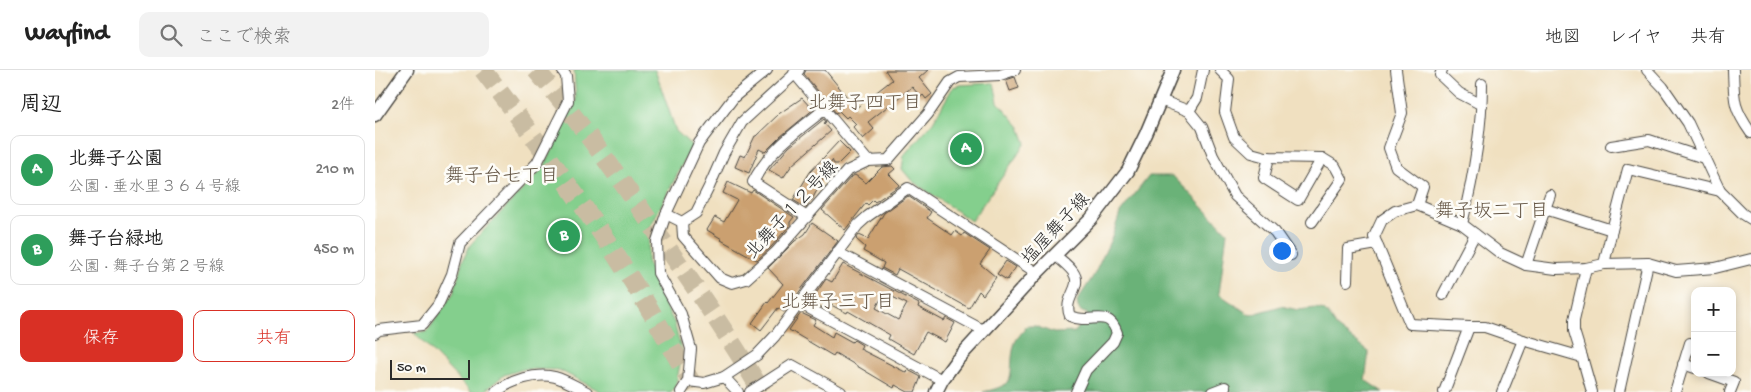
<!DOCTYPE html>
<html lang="ja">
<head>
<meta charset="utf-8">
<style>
  :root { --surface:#fff; --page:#f2f2f2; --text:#222; --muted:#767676; --line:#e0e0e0; --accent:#d93025 }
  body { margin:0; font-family:"Gochi Hand","Klee One",sans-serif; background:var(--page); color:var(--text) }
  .controls { position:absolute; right:15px; bottom:15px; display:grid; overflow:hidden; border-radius:10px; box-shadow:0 2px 8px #0003 }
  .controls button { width:45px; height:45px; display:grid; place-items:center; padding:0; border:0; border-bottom:1px solid var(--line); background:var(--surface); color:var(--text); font:25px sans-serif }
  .scale { position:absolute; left:15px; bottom:12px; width:80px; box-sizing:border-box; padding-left:5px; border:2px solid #2b2b2b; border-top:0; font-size:14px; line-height:18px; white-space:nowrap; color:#2b2b2b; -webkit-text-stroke:4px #fdfcf7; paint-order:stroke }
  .you { position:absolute; left:906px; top:180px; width:18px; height:18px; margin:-12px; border:4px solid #fff; border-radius:50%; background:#1a73e8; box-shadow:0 0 0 8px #1a73e833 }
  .badge { display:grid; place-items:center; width:32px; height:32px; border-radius:50%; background:var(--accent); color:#fff; font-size:16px; font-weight:700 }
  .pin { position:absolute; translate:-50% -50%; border:2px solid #fff; box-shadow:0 1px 5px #0006 }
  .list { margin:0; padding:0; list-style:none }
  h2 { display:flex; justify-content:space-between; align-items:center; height:65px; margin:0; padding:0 20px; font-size:21px }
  h2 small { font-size:16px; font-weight:400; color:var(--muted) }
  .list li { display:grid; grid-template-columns:32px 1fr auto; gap:15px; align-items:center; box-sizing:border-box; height:70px; margin:0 10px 10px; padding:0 10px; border:1px solid var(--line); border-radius:10px }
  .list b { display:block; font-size:19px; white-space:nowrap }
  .list p { margin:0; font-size:16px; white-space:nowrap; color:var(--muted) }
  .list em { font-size:16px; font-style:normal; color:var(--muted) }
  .actions { display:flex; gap:10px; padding:15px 20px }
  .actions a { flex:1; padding:11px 0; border:1px solid var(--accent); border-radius:10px; text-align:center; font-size:18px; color:var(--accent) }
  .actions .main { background:var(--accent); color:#fff }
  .icon { flex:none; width:28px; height:28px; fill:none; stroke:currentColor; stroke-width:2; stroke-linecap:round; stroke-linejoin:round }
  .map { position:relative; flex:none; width:1376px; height:322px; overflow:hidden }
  header { display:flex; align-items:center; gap:30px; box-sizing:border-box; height:70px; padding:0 25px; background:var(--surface); border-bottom:1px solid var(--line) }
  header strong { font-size:24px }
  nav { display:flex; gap:28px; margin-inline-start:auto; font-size:18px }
  .search { width:350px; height:45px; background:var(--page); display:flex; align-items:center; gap:12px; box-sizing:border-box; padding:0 18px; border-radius:10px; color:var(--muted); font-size:19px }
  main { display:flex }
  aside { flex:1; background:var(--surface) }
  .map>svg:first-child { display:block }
</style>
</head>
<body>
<header>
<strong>Wayfind</strong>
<div class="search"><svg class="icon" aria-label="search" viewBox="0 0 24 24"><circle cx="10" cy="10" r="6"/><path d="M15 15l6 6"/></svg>ここで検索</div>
<nav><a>地図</a><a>レイヤ</a><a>共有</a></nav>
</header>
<main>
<aside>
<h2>周辺<small>2件</small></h2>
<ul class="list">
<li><span class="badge" style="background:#2e9e5b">A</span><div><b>北舞子公園</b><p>公園 · 垂水里３６４号線</p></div><em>210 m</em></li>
<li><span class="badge" style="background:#2e9e5b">B</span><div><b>舞子台緑地</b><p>公園 · 舞子台第２号線</p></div><em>450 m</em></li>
</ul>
<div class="actions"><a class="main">保存</a><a>共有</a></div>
</aside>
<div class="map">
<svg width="1376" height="322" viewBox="0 0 1376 322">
  <rect width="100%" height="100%" fill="#fdfcf7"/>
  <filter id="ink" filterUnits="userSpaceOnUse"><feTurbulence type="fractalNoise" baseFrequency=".02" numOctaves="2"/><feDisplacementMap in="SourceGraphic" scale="10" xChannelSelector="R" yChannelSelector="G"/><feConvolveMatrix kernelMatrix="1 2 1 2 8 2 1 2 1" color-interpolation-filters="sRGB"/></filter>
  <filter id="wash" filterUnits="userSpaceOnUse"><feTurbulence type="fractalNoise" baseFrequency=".0096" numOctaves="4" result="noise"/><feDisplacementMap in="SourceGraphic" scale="20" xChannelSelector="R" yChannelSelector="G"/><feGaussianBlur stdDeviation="1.12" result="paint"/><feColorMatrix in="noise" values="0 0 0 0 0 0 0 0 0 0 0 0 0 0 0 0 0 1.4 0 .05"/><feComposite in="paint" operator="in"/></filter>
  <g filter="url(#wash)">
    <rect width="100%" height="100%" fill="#f0e0c0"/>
    <g fill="#84cf8d" stroke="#587d5c">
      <path d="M199,0H280L301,61L317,76L275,157L272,190L282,220L299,252L307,283L301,315L296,322H227L184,300L149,299L129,305L108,322H96L39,263L52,262L79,222L87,192L95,175L169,97L201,31Z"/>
      <path d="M619,13L623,32L645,57L651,73L596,151L537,111L527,99L529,85L558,52L578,17L585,15Z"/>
    </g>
    <path fill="#6bb278" stroke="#4b6e52" d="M774,106H798L852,162L844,224L875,245L906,236L923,240L941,238L949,240L957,249L961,257L994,282L990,310L1008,322H608C646,314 632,305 639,276C640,269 648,262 652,256H660L679,263L700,262L713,244C704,241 703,240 702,231L719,205L737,167L745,143Z"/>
    <g id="blocks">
      <g fill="#cba06f" fill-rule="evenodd">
        <path d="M431,0H450L481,38L517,10L510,0H553L544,8L557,24L551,29L548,25L546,27L537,17L493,52L499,59L488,69L478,57L481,54L473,46L471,48L464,41L461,43L429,4Z"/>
        <path d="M640,7L644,18L635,21L631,10Z"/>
        <path d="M427,28L437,39L439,37L440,38L405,67L390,82L384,79L374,103L360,97L365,85L370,87L380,66H381L405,43Z"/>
        <path d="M449,49L451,52L449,53L456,61L417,95L408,108L394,100L414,77Z"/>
        <path d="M464,71L475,82L463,94H459L457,90L437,130H435L431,138L418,130L435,102Z"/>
        <path d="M517,96L520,99L514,104L525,115L500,132L498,130L493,135L491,133L470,160L447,140L476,107L480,105L491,113L507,97Z"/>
        <path d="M353,112L376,123L378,120L419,147L415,152V155L396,177L382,190L346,170L347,169L332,160L340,147L349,152L362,130L348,123Z"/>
        <path d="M533,126L556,142L552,148L577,165L580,161L587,166L589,163L615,180L605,194L621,207L608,225L604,221L594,238L523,199L520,205L507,198L509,193L488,181L490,177L481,169L484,165L493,169L509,143Z"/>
        <path d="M437,153L463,171L409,242L403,238L386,260L377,253L392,232L393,233L408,214L393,198L420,171L430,164Z"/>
        <path d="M631,191L641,197L632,210L622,204Z"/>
        <path d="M468,194L544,234L543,237L569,251L571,248L580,253L570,272L551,262L539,284L513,269L515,265L473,241L472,243L450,232L448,238L437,232L439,229H437L451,209L457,212ZM509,223L532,234L523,250L501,238Z"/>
        <path d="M426,243L441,250L438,255L457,267L459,262L477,272L479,270L487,275L485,279L532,303L533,300L546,307L540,322H533L520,315L519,318L460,283L458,286L414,260Z"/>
      </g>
    </g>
  </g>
  <g filter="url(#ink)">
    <use href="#blocks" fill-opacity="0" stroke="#494641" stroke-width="1"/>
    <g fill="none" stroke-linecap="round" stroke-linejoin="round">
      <g stroke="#c9bca2" stroke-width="19" stroke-dasharray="19 9" stroke-linecap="butt">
        <path d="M108,0C167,77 225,156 275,240C291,267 306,295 322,322"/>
        <path d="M161,0C206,53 246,110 285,167C320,217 356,269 387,322"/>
      </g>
      <g stroke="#494641" stroke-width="12">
        <g id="minor">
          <path d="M845,0L854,9L850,42L859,67L876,83L891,87L947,88L960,96L967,109L937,152"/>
          <path d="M1021,0L1027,43L1014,78L1021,97L1048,117L1042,135"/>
          <path d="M1067,0L1065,5L1084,23L1107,35"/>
          <path d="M1272,0L1288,17L1313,53L1345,121L1368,144L1376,149"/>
          <path d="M1358,0C1359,31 1358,37 1376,63"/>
          <path d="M419,3L493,91"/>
          <path d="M785,30L814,41L822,28L828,0"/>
          <path d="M814,41L827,57L838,86L860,126L900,162L916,185"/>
          <path d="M1236,76L1274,70L1329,88"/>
          <path d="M894,87L889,108L923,130L947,88"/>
          <path d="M1170,139L1175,125"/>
          <path d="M291,144L307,152L321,143L334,117L349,83L367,52L424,0"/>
          <path d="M432,147L378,112C395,79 421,62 450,39"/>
          <path d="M307,152L308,166L345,208L357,213L371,209L401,182L472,101L493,91L513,90L553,44L575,12L584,7L625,5L640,0"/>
          <path d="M1087,154C1098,109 1107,61 1107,14"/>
          <path d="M1237,160L1253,99L1345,121"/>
          <path d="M462,182L608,260"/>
          <path d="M680,185C686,190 694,196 698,202C709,217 687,228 695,246C716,256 733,236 742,263L738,272L711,300L701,322"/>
          <path d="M1151,195L1170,139L1237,160L1229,194"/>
          <path d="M972,211L973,179L1002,174"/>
          <path d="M1068,225L1100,164"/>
          <path d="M424,233L567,310"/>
          <path d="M1094,257H1110L1148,270"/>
          <path d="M0,263L4,260L47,255L63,235L77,204L85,173L162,93L193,31L191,6L187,0"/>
          <path d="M1207,287L1199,261V250L1211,198"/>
          <path d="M1308,294L1320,298"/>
          <path d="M1334,303L1359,312L1355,322"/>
          <path d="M349,307L363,322"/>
          <path d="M313,311L329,313L349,307L382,285L400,266L483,155L493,146L533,118L662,203"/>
          <path d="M121,322C136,310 161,302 180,307C191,310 202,317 212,322"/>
          <path d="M306,322L313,311L316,279L306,244L283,203L282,171L291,144L324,73L359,27L392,0"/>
          <path d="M375,322L417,295L466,322"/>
          <path d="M837,322L850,317"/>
          <path d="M1069,322L1094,257L1035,254L999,167L1007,150L1020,141L1042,135L1087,154L1125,183L1151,195L1181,199L1211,198L1229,194L1273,193L1301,201L1340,198L1376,189"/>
          <path d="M1127,322L1148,270L1207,287L1217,322"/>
          <path d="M1244,322L1273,193"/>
          <path d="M1300,322L1315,273"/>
        </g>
      </g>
      <g stroke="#494641" stroke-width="15">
        <g id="tertiary">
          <path d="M0,45L32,0"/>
          <path d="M561,322L567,310L581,291L662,203L716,149L753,101L771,64L798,0"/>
        </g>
      </g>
      <use href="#minor" stroke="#fff" stroke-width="10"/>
      <use href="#tertiary" stroke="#fff" stroke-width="12"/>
    </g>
  </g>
  <g text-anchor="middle" stroke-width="5" stroke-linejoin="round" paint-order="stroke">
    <g font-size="18" fill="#2b2b2b" stroke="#fdfcf7">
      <text transform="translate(416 139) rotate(-47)" y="6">北舞子１２号線</text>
      <text transform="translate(680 158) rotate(-47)" y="6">塩屋舞子線</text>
    </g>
    <g font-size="19" fill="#635443" stroke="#fdfcf7">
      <text x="490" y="38">北舞子四丁目</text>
      <text x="127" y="111">舞子台七丁目</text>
      <text x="1117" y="146">舞子坂二丁目</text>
      <text x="463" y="237">北舞子三丁目</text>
    </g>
  </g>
</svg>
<div class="controls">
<button>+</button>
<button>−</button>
</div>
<div class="scale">50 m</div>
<div class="you"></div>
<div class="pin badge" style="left:591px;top:79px;background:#2e9e5b">A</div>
<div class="pin badge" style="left:189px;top:166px;background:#2e9e5b">B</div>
</div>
</main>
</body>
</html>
